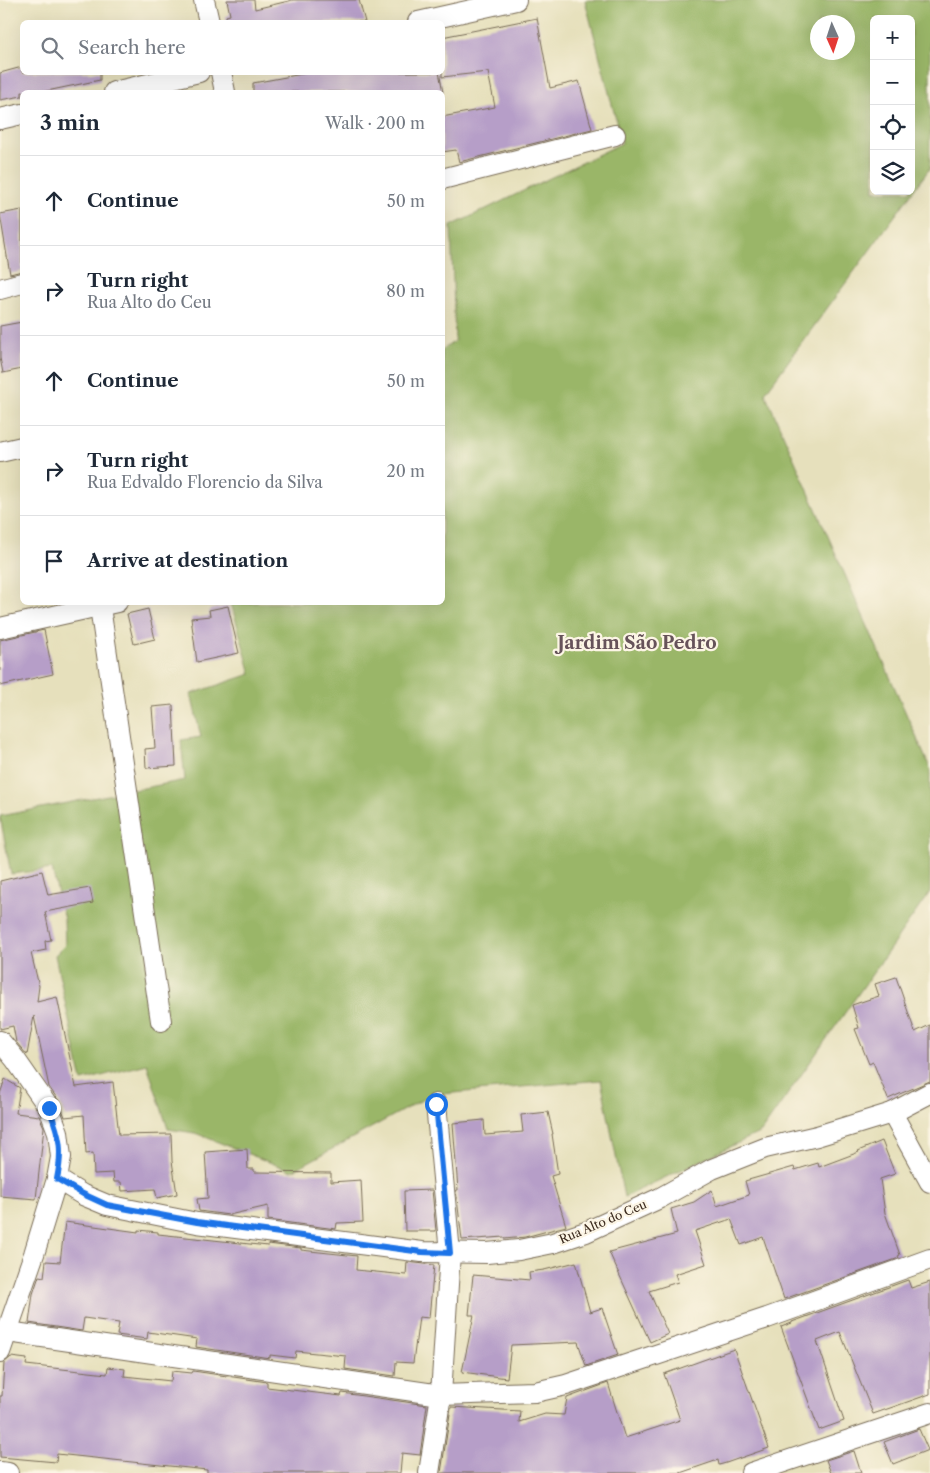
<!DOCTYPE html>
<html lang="en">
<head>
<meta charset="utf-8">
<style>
  :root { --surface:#fff; --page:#f6f6f7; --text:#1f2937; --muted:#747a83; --line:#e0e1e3 }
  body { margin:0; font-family:"Libre Caslon Text",serif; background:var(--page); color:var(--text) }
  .controls { position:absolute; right:15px; top:15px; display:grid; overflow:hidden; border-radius:8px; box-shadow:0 5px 20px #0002 }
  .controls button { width:45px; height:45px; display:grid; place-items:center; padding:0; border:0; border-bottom:1px solid var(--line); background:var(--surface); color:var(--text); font:25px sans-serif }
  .compass { position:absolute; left:810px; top:15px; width:45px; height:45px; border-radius:50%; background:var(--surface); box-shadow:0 5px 20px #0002; rotate:177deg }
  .stop { position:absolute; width:15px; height:15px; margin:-11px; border:4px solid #1a73e8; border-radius:50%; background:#fff }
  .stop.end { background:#1a73e8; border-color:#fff; box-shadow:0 1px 5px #0008 }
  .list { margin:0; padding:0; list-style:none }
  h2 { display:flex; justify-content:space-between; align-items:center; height:65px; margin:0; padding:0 20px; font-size:21px }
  h2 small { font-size:16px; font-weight:400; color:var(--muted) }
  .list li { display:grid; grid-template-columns:32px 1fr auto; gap:15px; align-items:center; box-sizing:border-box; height:90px; padding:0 20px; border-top:1px solid var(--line) }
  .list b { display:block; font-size:19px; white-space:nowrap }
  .list p { margin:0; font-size:16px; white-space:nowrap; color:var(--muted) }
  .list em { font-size:16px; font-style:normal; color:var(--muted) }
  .icon { flex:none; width:28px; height:28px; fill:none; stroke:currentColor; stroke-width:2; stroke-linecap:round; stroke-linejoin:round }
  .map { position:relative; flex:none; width:930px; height:1473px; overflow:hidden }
  .search { position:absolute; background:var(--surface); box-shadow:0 5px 20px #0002; left:20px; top:20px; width:425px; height:55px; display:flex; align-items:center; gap:12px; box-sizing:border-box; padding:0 18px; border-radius:8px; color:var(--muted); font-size:19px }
  .panel { position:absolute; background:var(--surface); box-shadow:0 5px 20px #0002; left:20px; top:90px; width:425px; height:515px; border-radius:8px }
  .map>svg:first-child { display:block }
</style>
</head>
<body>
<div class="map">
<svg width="930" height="1473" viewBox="0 0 930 1473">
  <rect width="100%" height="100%" fill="#fcf5e5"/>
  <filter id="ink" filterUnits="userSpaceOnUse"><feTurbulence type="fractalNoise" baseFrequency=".02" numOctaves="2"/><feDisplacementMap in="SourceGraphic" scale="10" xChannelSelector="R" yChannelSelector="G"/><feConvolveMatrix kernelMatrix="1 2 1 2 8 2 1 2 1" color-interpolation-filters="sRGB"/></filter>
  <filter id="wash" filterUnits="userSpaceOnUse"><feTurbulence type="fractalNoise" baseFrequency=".0096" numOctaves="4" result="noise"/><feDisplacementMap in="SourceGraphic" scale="20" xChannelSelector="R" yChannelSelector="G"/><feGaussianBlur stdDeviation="1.12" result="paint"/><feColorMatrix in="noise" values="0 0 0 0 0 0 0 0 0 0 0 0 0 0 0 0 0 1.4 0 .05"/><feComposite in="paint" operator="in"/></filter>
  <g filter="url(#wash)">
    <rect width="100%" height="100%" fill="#e6e0bc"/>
    <path fill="#9ab667" stroke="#6a7042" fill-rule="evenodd" d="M585,0H930V168L765,393L930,768V892L761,1132L624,1197L601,1080L431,1095L292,1171L195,1133L168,1129L147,1064L82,1081L55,955L65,945L64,919L52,869L11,874L0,816L185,780L181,740L201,737L191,694L251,674L231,603L442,602V350L455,341L451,226L622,143ZM874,19H911V191H874ZM818,22H848V52H818Z"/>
    <g id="blocks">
      <g fill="#b69ec8">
        <path d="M227,0H254L255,9L293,0H359L365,22H227L226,16L230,15Z"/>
        <path d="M537,18L550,88L579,81L592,129L459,162L456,150L442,152V117L495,107L488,72L442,77V37Z"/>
        <path d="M22,67V72H100V80L42,92H22V96L0,100V73Z"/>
        <path d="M313,72H439L443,92H253V83Z"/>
        <path d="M22,210V271L10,274L0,214Z"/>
        <path d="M22,322V369L3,373L0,358V326Z"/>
        <path d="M228,606L239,653L197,662L191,618L210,616L209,610Z"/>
        <path d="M148,609L155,639L134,644L127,614Z"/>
        <path d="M44,630L53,674L0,686V640Z"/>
        <path d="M173,705L176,766L146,768L145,749L155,748L152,707Z"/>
        <path d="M42,871L48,895L90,888L93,903L45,912L51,940L45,941L46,950L31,953L39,986L37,1002L57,997L76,1087L113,1082L119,1135L171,1134L172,1161L177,1194L157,1198L155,1189L122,1191L121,1182H114L113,1173L94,1174L93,1153L86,1154L84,1115L65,1117L59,1101L49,1087L34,1016L27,1055L16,1042L13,1026L0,1029V881Z"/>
        <path d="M896,977L915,1032L930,1025V1081L888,1099L873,1062L869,1064L855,1029L859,1028L852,1005L879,996L875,984Z"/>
        <path d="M5,1079L20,1088L16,1113L39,1116L44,1127L36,1199L0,1196V1094Z"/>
        <path d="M548,1112L553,1134H552L558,1174L551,1176L566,1226L525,1237L504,1239V1237L462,1240L456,1190H458L453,1123L484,1120L485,1135L523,1132L521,1115Z"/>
        <path d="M882,1141L895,1174L880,1179L885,1213L900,1255L898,1256L899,1258L784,1299L763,1237L741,1245L731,1219L695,1231L706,1264L675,1274L678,1282L649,1291L668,1334L650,1342L609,1252L677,1234L671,1209L694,1202L712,1190L717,1206L749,1195L745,1181L794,1167L795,1170L818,1163L819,1167L859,1152L858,1151Z"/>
        <path d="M247,1149L248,1169H254V1172L331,1173V1182L361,1180L363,1222L337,1223L336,1229L268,1220V1206L229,1215L199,1211L197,1199L208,1198L205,1152Z"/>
        <path d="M432,1190L436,1231H405L404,1191Z"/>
        <path d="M65,1222L138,1232V1230L158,1232V1234L268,1246V1244L301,1248V1250L357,1256L356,1270L406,1275L407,1262L434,1265L429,1318L419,1317L413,1363L396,1362L395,1376L345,1369L346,1356L296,1351L295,1358L270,1355V1358L196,1347L197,1339L148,1332L147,1339L117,1335L119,1323L84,1318L82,1331L29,1323L33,1294L39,1276L44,1277L46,1261L60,1262Z"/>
        <path d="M576,1262L590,1312L602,1308L618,1355L586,1366L578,1342L511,1345L507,1378L462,1372L474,1315H469L473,1275L530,1280L529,1272L544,1270Z"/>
        <path d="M908,1280L911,1288L930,1282V1394L873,1414L840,1332L817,1341L844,1421L819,1430L781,1327L792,1323V1322Z"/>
        <path d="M734,1349L769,1448L726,1463L719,1465L718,1460L680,1473H441L451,1407L520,1411L519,1422L545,1414L564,1415L567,1398L608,1383L625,1438L680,1420L664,1374Z"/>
        <path d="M11,1357L27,1359L26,1365L107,1374L108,1367L125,1369L124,1376L171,1381L172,1371L192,1373L193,1371L267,1382V1387L341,1396L342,1393L427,1405L420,1455L402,1453L400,1473H207V1470L57,1454L56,1462L0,1457V1396H2L4,1363Z"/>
        <path d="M919,1429L928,1450L893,1464L884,1442Z"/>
        <path d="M854,1451L861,1473H831L826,1460Z"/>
      </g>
    </g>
  </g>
  <g filter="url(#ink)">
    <use href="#blocks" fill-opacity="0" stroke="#776a55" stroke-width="1"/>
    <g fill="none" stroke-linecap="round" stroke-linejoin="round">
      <g stroke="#776a55" stroke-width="22">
        <g id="minor">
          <path d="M204,0L209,22"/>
          <path d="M418,22L516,0"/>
          <path d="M221,72L225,92"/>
          <path d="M114,92L199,72"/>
          <path d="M0,119L22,114"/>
          <path d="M442,179L615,135"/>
          <path d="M0,289L22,283"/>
          <path d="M0,452L22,447"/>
          <path d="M100,607L161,1021"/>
          <path d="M0,628L117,602"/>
          <path d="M0,1041L15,1059L49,1108L58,1132L61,1157L57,1179L34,1254L0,1352"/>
          <path d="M892,1113L930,1182"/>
          <path d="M57,1179L83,1195L107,1205L197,1223L422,1252L487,1253L519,1250L553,1243L586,1232L660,1198L712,1169L765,1148L817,1136L892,1113L930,1093"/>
          <path d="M8,1332L441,1395L535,1392L566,1385L767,1318L930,1259"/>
          <path d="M0,1472L8,1473"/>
          <path d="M429,1473L441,1395L450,1253L436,1104"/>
          <path d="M751,1473L930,1413"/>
        </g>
      </g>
      <use href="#minor" stroke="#fff" stroke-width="20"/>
    </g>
  </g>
  <g fill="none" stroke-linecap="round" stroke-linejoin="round" filter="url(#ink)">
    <path stroke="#1a73e8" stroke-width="6" d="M49,1108C60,1137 63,1149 57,1179L83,1194L107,1205L197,1222L422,1252L450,1253L436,1104"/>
  </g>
  <g text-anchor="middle" stroke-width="4.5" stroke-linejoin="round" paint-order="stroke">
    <g font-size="12" fill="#3b2a1e" stroke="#fcf5e5">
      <text transform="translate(603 1222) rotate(-23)" y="4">Rua Alto do Ceu</text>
    </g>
    <g font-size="18" font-weight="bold" fill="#66535a" stroke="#fcf5e5">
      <text x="637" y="649">Jardim São Pedro</text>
    </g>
  </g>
</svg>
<div class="controls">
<button>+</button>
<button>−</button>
<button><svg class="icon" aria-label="locate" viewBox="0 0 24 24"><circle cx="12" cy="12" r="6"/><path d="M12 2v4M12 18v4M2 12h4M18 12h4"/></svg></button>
<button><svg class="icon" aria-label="layers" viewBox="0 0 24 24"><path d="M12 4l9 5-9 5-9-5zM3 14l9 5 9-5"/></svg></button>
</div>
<svg class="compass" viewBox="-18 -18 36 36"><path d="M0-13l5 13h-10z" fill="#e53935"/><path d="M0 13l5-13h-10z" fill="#747a83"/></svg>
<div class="stop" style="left:436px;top:1104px"></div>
<div class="stop end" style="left:49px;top:1108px"></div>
<div class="search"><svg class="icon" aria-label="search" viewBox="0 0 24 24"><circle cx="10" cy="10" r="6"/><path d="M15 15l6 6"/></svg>Search here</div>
<section class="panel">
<h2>3 min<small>Walk · 200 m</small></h2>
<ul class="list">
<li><svg class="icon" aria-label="ahead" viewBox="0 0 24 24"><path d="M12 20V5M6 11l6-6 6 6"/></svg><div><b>Continue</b></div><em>50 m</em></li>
<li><svg class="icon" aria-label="right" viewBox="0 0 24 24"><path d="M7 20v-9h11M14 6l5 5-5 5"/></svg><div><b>Turn right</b><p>Rua Alto do Ceu</p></div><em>80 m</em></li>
<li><svg class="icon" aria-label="ahead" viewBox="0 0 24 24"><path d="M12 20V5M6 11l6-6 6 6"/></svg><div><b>Continue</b></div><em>50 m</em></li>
<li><svg class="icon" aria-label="right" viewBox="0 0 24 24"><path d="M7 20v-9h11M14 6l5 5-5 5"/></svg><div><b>Turn right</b><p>Rua Edvaldo Florencio da Silva</p></div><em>20 m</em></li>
<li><svg class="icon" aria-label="arrive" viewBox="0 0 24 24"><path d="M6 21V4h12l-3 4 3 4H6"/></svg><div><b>Arrive at destination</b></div></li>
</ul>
</section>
</div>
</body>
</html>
